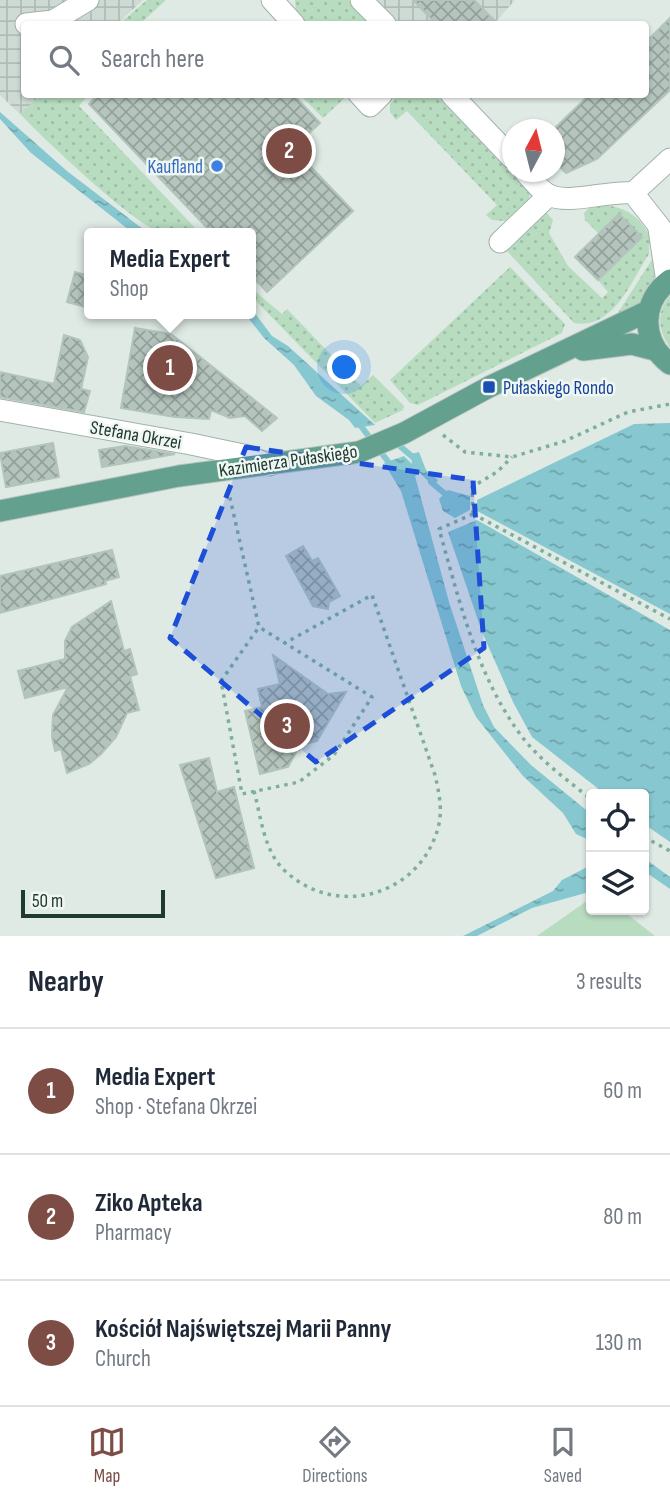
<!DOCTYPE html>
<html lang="en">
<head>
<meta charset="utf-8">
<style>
  :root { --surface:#fff; --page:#f6f6f7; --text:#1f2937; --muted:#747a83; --line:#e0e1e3; --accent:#7d4c45 }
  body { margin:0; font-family:"Sofia Sans Condensed",sans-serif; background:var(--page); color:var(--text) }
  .controls { position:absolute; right:21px; bottom:21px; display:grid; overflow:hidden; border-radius:7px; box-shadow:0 2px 5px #0004 }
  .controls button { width:63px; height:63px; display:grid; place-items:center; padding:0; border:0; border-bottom:2px solid var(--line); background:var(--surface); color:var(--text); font:35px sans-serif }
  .compass { position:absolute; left:502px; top:119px; width:63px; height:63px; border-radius:50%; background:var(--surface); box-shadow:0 2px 5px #0004; rotate:7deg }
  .scale { position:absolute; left:21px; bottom:18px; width:144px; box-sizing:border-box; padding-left:7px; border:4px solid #203a32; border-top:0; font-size:19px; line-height:24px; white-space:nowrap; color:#203a32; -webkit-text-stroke:5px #f0f7f3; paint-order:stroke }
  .you { position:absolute; left:345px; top:368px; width:24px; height:24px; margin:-18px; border:5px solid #fff; border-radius:50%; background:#1a73e8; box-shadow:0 0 0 10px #1a73e833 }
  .badge { display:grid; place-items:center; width:46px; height:46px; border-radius:50%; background:var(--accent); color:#fff; font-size:23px; font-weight:700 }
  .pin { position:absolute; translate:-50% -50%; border:4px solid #fff; box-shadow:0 2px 7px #0006 }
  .popup { position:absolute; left:84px; top:228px; width:172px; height:91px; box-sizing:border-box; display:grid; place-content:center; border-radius:7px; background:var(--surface); filter:drop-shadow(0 2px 5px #0005); font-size:23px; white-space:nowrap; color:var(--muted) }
  .popup b { font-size:26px; color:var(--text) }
  .popup::after { content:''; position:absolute; left:50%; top:100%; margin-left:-14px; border:14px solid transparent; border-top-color:var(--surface) }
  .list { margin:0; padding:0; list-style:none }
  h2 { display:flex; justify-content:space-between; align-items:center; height:91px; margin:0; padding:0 28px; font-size:30px }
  h2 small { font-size:23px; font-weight:400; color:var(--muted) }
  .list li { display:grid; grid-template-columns:46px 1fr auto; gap:21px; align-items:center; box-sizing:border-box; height:126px; padding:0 28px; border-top:2px solid var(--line) }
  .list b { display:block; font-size:26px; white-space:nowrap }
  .list p { margin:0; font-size:23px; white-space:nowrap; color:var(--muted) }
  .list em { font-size:23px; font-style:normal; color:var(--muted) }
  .icon { flex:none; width:38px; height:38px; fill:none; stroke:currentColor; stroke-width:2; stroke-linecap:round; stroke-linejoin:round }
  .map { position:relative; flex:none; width:670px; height:936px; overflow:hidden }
  .search { position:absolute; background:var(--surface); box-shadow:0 2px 5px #0004; left:21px; right:21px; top:21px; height:77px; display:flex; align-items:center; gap:18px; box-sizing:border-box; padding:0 24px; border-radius:7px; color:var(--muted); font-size:26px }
  .sheet { height:469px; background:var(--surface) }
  nav { display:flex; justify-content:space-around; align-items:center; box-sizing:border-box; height:98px; border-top:2px solid var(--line); background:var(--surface); font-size:19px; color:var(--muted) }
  nav a { display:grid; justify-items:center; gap:4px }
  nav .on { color:var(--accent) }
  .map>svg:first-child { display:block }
</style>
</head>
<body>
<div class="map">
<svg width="670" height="936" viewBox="0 0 670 936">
  <defs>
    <pattern id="industrial-grid" width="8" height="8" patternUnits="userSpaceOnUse" patternTransform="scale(1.75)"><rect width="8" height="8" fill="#cedad4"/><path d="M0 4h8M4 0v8" fill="none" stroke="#b1bcb6"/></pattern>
    <pattern id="grass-dots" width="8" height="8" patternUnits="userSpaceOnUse" patternTransform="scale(1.75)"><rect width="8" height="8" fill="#b8dcc0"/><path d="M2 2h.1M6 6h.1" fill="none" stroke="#9ebea5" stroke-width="1.8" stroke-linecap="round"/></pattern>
    <pattern id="water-ripples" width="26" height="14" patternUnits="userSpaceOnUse" patternTransform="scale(1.75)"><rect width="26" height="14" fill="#87c8d0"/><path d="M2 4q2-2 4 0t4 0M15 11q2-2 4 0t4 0" fill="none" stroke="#6ea3a9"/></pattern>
    <pattern id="building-cross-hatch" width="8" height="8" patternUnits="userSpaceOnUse" patternTransform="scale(1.75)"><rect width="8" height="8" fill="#b5c5be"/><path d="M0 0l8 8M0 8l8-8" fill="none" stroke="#93a19b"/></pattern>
  </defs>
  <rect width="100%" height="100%" fill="#dfeae5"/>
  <g fill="url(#industrial-grid)">
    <path d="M0,0H143L117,24H24V94L41,95L20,114L0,95Z"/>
    <path d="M374,0H515L494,24H398Z"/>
  </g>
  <g fill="url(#grass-dots)">
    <path d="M147,0H166L140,24H119Z"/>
    <path d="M295,0H349L372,24H305L296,13Z"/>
    <path d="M42,94L88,95L79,106L200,233C188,233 173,236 162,233C136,227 42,137 20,114Z"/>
    <path d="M300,95H348L323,118Z"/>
    <path d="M397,95H436L530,193L529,200L506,221L492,220L486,215L497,205L407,111L396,120L390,112V104Z"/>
    <path d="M603,205C629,207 642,219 653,242L649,244V254C631,281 614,330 574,323L506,250L546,212L553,220L549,233L568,266L602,298L608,292L598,280L642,237L619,214L599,234L585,220L584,213L590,207Z"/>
    <path d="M653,258C660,292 641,304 614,319Z"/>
    <path d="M510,267L565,324L562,333L418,405L410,403L390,380Z"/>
    <path d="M250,287L282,314L287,309L361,386L373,375L404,406L403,410L375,423L251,296Z"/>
    <path d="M670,296V347C658,332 656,311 670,296Z"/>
  </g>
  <path fill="#b8dcc0" d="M591,898V910H622L655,936H537Z"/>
  <g fill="url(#water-ripples)">
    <path d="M0,112L67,171L148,233H133L31,153L0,119Z"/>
    <path d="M251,308L272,336L288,346L375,425L355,428L349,420L316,396L294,365L264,338L245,314H250Z"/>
    <path d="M670,423V614L477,511V500L634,424Z"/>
    <path d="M419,452L426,470L438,480L434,487L420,473L415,476L449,602L483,705L494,727L531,765L591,814V841L576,834L563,813L523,776L476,717L461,686L401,491L384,463L404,456L412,464L411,454Z"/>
    <path d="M448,490L470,496V510L455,518L443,511L439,499Z"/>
    <path d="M477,520L670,630V842L644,824V794H605L532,737L513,702L482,632L448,532Z"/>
    <path d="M644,858L670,877V889L644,871Z"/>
    <path d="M591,865L589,892L532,908L477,936H463L553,891L562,880Z"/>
  </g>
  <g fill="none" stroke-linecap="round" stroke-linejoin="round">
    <g stroke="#87c8d0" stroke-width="6">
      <path d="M357,421L393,468"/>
      <path d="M394,441L415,459"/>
      <path d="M431,482L450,498"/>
    </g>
  </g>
  <g fill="url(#building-cross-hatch)" stroke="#b2c4bc" stroke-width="2">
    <path d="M413,0H474L498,24H436Z"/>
    <path d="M670,18V90L597,159L566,173L555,162V128L590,94H646V42Z"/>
    <path d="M98,94H293L320,123L293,148L353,211L267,292L250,274V233H212L89,104Z"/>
    <path d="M619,214L642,237L598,280L575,257Z"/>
    <path d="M75,272L89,276V308L67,302Z"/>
    <path d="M135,328L171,334L277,418L262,431L245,416L230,418L211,410L209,419L175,417L121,408Z"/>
    <path d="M64,335L80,340L88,357L81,389L90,391L84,412L0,397V372L54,384Z"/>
    <path d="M53,443L59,477L6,487L0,453Z"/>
    <path d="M125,446L175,454L102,467L99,450Z"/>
    <path d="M303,546L312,561L318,558L340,596L329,602L328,609L313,606L286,556Z"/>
    <path d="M112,550L119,577L105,581L106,584L0,613V576Z"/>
    <path d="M111,601L124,651L130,649L137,674L130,676L139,710L127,713L116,737L101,754L89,764L67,773L61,749L55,751L52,737L53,715L68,687L25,698L18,671L65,659V641L72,627Z"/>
    <path d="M273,655L328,694L346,692L317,741L300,745L288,767L260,774L245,711L262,707L258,689L280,684Z"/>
    <path d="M209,758L217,792L234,787L254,868L216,878L180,765Z"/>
  </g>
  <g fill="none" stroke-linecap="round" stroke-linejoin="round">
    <g stroke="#a2b2ac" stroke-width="23">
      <g id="minor">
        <path d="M272,0L294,24"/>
        <path d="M361,0L385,24"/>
        <path d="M26,24L53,21L88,0"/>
        <path d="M359,94L370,106L382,94"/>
        <path d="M451,94L512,158"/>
        <path d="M525,172C532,179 540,191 549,195C569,205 609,190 633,193L670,240"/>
        <path d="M633,193L670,159"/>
        <path d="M659,229L667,282"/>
        <path d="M500,242L549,195"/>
        <path d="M0,410L191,444L248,456L269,465"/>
      </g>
    </g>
    <g stroke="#bcc4c2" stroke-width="23">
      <g id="major">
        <path d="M670,280C640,302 641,342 670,364"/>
        <path d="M583,350L632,344L655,350"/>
        <path d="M0,511L179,476L359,452L404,433L489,387L648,311"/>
      </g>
    </g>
    <g stroke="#80ae9d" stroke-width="3.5" stroke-dasharray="3.5 5" stroke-linecap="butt">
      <path d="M443,435L465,452L512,457L565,441L628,412L670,404"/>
      <path d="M228,489L259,627L372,697L334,755L299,782L242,794L221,681L259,627"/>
      <path d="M473,514L439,529C459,599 476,674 520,734C538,759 567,780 591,799"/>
      <path d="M473,514L670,619"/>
      <path d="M473,514L472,487L497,472L512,457"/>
      <path d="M254,791C261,817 264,851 284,870C335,919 419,897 438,828C443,810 439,793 435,775L372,595L285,643"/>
      <path d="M644,837L670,851"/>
    </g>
    <use href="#minor" stroke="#fff" stroke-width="21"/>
    <use href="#major" stroke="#64a08e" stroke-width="21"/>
  </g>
  <path fill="#1d4ed8" fill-opacity="0.2" stroke="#1d4ed8" stroke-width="5" stroke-dasharray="14 9" stroke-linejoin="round" d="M246,447L473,480L484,648L316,762L170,638Z"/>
  <circle fill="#3f7fe0" stroke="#f0f7f3" stroke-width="2.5" cx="217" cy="166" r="7"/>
  <rect fill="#1a4fb4" stroke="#f0f7f3" stroke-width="2.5" x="482" y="380" width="14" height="14" rx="3.5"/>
  <g text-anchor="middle" stroke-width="5" stroke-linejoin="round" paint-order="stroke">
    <g font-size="19" fill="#366cbe" stroke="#f0f7f3" text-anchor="end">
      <text x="203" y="173">Kaufland</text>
    </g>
    <g font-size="19" fill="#164399" stroke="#f0f7f3" text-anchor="start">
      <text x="503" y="394">Pułaskiego Rondo</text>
    </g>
    <g font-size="19" fill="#203a32" stroke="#f0f7f3">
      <text transform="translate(136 434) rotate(10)" y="7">Stefana Okrzei</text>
      <text transform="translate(288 460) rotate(-8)" y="7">Kazimierza Pułaskiego</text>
    </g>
  </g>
</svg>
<div class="controls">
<button><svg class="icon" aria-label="locate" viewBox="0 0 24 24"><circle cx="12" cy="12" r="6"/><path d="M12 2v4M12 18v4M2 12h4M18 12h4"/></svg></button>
<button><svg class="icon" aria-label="layers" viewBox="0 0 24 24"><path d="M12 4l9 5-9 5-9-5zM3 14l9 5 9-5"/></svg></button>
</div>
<svg class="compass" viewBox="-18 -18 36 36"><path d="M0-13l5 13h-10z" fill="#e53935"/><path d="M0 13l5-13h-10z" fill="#747a83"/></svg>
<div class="scale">50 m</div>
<div class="you"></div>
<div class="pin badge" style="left:170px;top:368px">1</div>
<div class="popup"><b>Media Expert</b>Shop</div>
<div class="pin badge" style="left:289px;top:151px">2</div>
<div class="pin badge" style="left:287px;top:726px">3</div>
<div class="search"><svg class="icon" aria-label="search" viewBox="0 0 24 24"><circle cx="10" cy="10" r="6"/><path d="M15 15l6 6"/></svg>Search here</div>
</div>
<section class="sheet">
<h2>Nearby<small>3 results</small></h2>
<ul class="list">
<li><span class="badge">1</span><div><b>Media Expert</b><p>Shop · Stefana Okrzei</p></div><em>60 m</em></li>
<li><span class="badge">2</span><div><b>Ziko Apteka</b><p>Pharmacy</p></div><em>80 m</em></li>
<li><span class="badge">3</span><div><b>Kościół Najświętszej Marii Panny</b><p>Church</p></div><em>130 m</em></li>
</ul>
</section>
<nav>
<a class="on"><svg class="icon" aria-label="map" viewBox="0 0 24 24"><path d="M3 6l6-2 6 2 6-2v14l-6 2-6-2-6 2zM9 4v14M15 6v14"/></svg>Map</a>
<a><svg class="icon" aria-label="directions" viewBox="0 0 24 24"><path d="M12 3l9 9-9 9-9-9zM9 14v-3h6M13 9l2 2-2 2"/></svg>Directions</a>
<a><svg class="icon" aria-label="saved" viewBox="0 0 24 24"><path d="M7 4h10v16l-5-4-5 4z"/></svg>Saved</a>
</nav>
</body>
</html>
